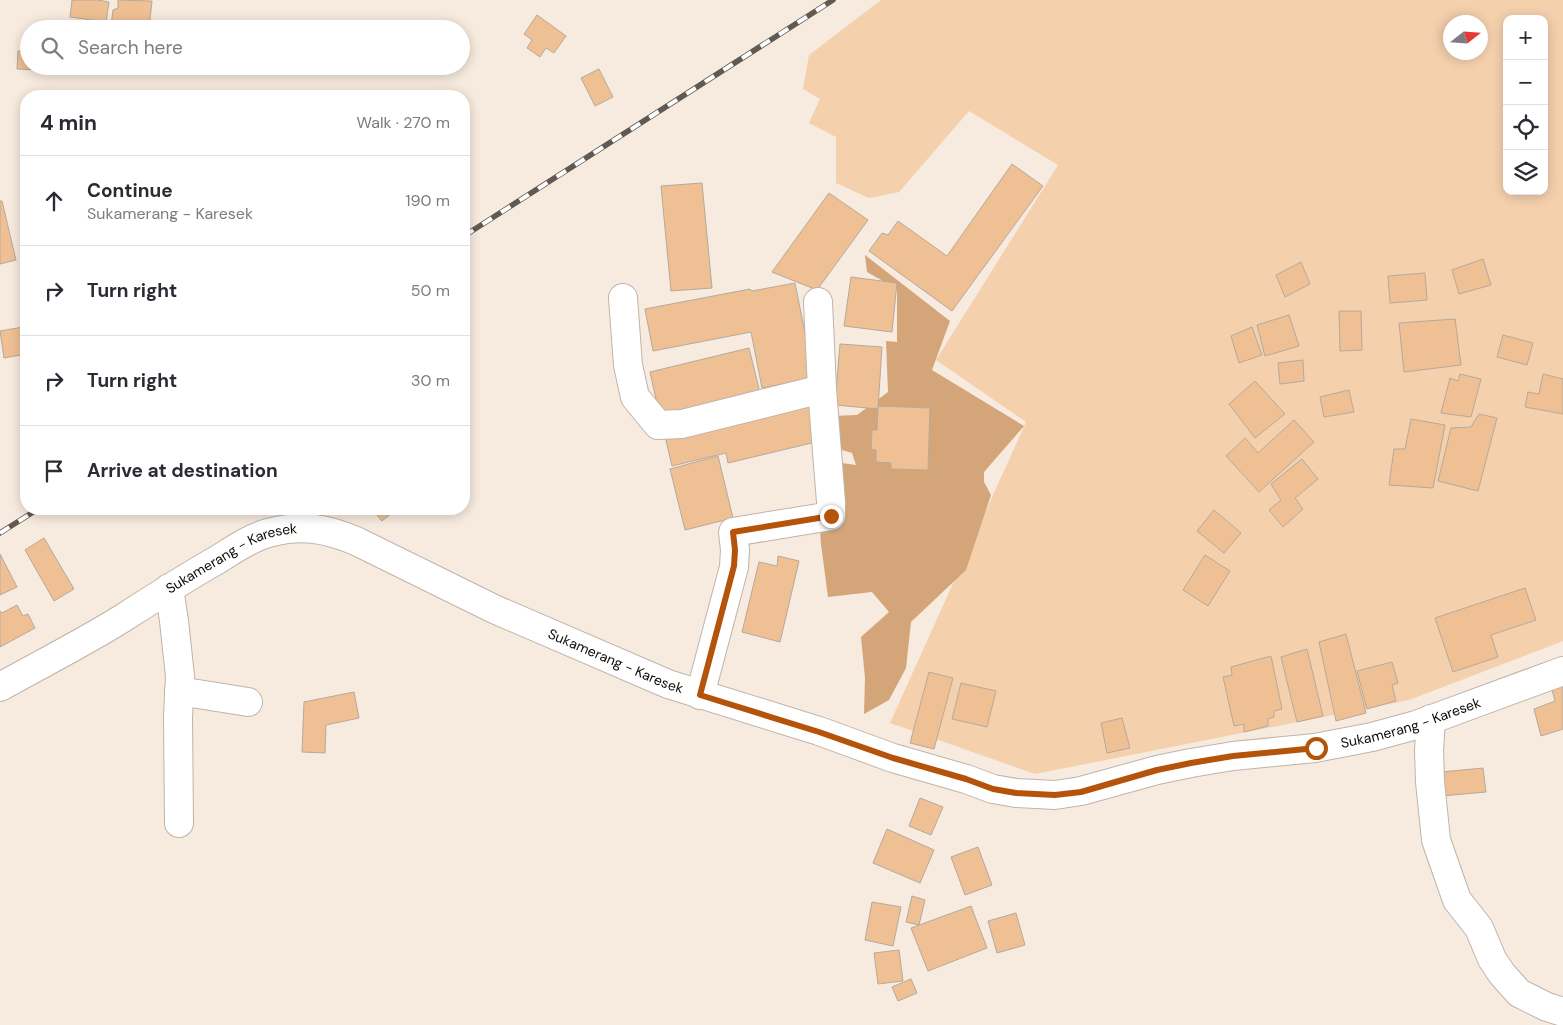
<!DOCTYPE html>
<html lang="en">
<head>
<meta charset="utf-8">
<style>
  :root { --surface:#fff; --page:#f2f2f3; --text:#2b2b33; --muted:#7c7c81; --line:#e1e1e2 }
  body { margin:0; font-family:"DM Sans",sans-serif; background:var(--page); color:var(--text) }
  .controls { position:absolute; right:15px; top:15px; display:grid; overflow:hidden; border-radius:10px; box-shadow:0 2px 12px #0003 }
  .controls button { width:45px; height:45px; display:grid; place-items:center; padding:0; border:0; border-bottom:1px solid var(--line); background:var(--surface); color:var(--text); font:25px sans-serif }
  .compass { position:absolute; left:1443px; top:15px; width:45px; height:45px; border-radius:50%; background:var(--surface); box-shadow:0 2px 12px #0003; rotate:73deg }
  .stop { position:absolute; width:15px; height:15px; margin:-11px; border:4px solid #b45309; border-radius:50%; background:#fff }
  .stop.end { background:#b45309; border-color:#fff; box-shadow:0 1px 5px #0008 }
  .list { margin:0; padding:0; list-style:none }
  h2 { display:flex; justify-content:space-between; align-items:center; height:65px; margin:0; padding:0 20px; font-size:21px }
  h2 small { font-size:16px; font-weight:400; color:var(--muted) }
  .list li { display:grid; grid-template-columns:32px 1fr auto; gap:15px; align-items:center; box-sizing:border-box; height:90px; padding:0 20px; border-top:1px solid var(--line) }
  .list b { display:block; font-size:19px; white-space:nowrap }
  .list p { margin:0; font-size:16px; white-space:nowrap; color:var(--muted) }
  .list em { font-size:16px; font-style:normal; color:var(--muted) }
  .icon { flex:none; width:28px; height:28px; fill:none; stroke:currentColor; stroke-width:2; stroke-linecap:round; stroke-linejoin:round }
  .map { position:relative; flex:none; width:1563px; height:1025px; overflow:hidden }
  .search { position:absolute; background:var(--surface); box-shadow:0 2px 12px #0003; left:20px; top:20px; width:450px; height:55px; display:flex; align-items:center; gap:12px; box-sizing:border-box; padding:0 18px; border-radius:28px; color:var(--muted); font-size:19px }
  .panel { position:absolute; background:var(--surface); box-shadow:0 2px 12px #0003; left:20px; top:90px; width:450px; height:425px; border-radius:20px }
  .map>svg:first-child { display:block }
</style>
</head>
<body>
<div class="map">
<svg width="1563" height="1025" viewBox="0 0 1563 1025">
  <rect width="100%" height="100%" fill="#f7eade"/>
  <path fill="#f4d0ad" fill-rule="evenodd" d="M881,0H1563V641L1409,700L1035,774L890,723L1026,422L936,360L1058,165L969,111L899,192L869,198L836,183V137L809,123L820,99L803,89L809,55ZM1507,19H1544V191H1507ZM1450,22H1480V52H1450Z"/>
  <path fill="#d3a578" d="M865,255L950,321L932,370L1024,426L984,472V482L991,495L966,570L911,622L906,668L889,700L864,714L865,678L861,637L889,612L872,592L828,597L821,544L818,499L842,463L856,465L852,453L832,447L833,416L857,415L888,392L886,341L897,342V289L867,272Z"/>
  <g fill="#efc093" stroke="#b5a99d">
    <path d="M72,0H98L109,2L106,22L70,17Z"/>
    <path d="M118,0L152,1L149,29H116V27L111,26L113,10L118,8Z"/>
    <path d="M537,15L566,36L554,53L546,48L540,57L527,48L532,40L524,34Z"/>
    <path d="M18,51L29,52V66H44V70L17,69Z"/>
    <path d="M599,69L613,97L595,106L581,78Z"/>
    <path d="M1012,164L1043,186L952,311L869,251L882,233L888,235L898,221L947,256Z"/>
    <path d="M702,183L712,288L671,291L661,186Z"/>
    <path d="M829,193L868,220L817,290L772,272Z"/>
    <path d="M0,201H2L16,260L0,264Z"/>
    <path d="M1483,259L1491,285L1459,294L1452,270Z"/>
    <path d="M1301,262L1310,284L1285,297L1276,275Z"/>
    <path d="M1425,273L1427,300L1390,303L1388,276Z"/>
    <path d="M851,277L897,283L892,332L844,326Z"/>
    <path d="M795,283L814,378L762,388L751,332L653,351L645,309L750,289L752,291Z"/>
    <path d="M1339,311H1361L1362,350L1340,351Z"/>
    <path d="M1289,315L1299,346L1265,356L1257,325Z"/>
    <path d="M1455,319L1461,365L1404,372L1399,323Z"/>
    <path d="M23,327L26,354L4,358L0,331Z"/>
    <path d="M1252,327L1262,355L1239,363L1231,336Z"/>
    <path d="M1503,335L1533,343L1527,365L1497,357Z"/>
    <path d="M840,344L882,347L878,409L835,405Z"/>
    <path d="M749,348L760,393L660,417L650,372Z"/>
    <path d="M1303,360L1304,381L1280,384L1278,363Z"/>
    <path d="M1460,374L1481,379L1471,417L1441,413L1450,378L1458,381Z"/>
    <path d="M1543,374L1563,379V414L1525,407L1528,392L1539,394Z"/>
    <path d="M1255,381L1285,414L1255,438L1229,404Z"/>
    <path d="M1349,390L1354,412L1324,417L1320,397Z"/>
    <path d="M810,401L820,441L728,463L726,453L672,466L665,436Z"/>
    <path d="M878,406L930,408L928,470L891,469V463L876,462V450L871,449L872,430H877Z"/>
    <path d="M1479,414L1497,418L1478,491L1438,481L1451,428L1471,427Z"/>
    <path d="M1411,419L1445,425L1433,488L1389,485L1394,449H1405Z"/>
    <path d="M1294,420L1314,442L1259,492L1226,456L1245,438L1258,453Z"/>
    <path d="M718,456L733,518L685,530L670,469Z"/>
    <path d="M1302,459L1318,479L1295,498L1303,509L1283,527L1269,510L1281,500L1271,484Z"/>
    <path d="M372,509H397L382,521Z"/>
    <path d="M1214,510L1241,533L1224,553L1197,531Z"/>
    <path d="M44,538L74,589L54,601L25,550Z"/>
    <path d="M0,554L17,587L0,595Z"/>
    <path d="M1205,555L1230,571L1208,606L1183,590Z"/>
    <path d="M778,556L799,561L780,642L742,632L759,562L777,566Z"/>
    <path d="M1525,588L1536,620L1491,635L1498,657L1453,672L1435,618Z"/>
    <path d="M17,605L23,616L28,614L35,628L0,647V611L2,613Z"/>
    <path d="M1346,634L1366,713L1336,721L1319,642Z"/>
    <path d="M1307,649L1323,716L1297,722L1281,657Z"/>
    <path d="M1271,656L1282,709L1274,711V717L1268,719V726L1244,732V724L1234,726L1223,677L1232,675L1231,667Z"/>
    <path d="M1392,662L1398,683L1392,685L1396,701L1367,709L1357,671Z"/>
    <path d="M929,672L953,678L934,749L910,743Z"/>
    <path d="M1563,682V729L1541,736L1534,709L1555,701L1551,686Z"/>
    <path d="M961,683L996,691L987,727L952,719Z"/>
    <path d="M354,692L359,718L326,725L325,753L302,752L304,702Z"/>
    <path d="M1122,718L1130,748L1107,753L1101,723Z"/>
    <path d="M1483,768L1486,792L1442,796L1441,772Z"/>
    <path d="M920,798L943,807L931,835L909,826Z"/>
    <path d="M887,829L934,850L920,883L873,863Z"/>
    <path d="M978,847L992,885L965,895L951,857Z"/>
    <path d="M912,896L925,900L919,925L906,922Z"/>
    <path d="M872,902L901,907L893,946L865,940Z"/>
    <path d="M971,906L987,948L928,971L911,928Z"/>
    <path d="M1016,913L1025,945L997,953L988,921Z"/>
    <path d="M899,950L903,981L878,984L874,953Z"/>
    <path d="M911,979L917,993L898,1001L892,987Z"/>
  </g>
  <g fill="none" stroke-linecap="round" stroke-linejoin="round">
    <g stroke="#c0b4a9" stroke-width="30">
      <g id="minor">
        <path d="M623,298L628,365L635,397L658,425L682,424L822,389"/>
        <path d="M169,588L174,621L180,676L178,717L179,823"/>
        <path id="s1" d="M0,687C41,664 83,643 123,618C154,598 185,578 217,560C233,550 250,538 268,533C301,524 325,528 356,541L494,609L668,684L819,731L893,758L966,779L993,789L1016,793L1055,795L1081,791L1157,770L1191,763L1233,756L1315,748L1372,737L1416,725L1563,671"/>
        <path d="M179,691L248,702"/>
        <path d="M700,695L734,567L735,550L733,532L831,516V502L822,389L818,302"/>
        <path d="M1431,719L1429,750L1430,782L1436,840L1457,900L1479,928L1492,959L1502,974L1519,993L1547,1007L1563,1012"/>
      </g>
    </g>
    <use href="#minor" stroke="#fff" stroke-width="28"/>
    <g stroke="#615a53" stroke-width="5.5">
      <g id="rail">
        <path d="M464,236L833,0"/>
        <path d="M0,533L38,509"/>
      </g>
    </g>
    <use href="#rail" stroke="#fff" stroke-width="4" stroke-dasharray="11" stroke-linecap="butt"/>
  </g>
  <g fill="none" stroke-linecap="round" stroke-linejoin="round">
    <path stroke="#b45309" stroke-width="6" d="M831,516L733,532L735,550L734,566L700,695L819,732L893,758L966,779L993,789L1016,793L1055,795L1081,792L1157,770L1191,763L1233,756L1316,748"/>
  </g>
  <g text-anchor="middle" stroke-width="4" stroke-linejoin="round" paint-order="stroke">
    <g font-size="14" fill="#0e0a07" stroke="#fff">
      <text dy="5" stroke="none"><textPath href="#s1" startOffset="266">Sukamerang - Karesek</textPath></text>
      <text dy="5" stroke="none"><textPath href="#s1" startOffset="686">Sukamerang - Karesek</textPath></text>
      <text dy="5" stroke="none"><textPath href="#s1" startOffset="1511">Sukamerang - Karesek</textPath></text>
    </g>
  </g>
</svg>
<div class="controls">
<button>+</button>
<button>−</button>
<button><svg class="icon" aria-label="locate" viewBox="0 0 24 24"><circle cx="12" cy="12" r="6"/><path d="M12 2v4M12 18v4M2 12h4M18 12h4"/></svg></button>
<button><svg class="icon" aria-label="layers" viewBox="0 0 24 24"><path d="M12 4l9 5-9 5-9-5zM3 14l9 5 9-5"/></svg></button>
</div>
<svg class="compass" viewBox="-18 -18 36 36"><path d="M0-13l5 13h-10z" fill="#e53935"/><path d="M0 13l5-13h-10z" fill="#7c7c81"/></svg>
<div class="stop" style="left:1316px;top:748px"></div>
<div class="stop end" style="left:831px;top:516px"></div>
<div class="search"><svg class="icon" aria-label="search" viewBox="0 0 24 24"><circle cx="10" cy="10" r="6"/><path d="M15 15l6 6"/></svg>Search here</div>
<section class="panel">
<h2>4 min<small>Walk · 270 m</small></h2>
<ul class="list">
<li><svg class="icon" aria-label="ahead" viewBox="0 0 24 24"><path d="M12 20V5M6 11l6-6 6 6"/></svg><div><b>Continue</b><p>Sukamerang - Karesek</p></div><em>190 m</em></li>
<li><svg class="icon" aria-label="right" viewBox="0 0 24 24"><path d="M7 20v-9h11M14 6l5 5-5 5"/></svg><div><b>Turn right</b></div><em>50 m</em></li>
<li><svg class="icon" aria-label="right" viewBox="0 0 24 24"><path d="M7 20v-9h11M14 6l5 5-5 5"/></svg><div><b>Turn right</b></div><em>30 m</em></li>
<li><svg class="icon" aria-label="arrive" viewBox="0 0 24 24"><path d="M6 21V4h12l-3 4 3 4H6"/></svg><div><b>Arrive at destination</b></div></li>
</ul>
</section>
</div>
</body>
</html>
